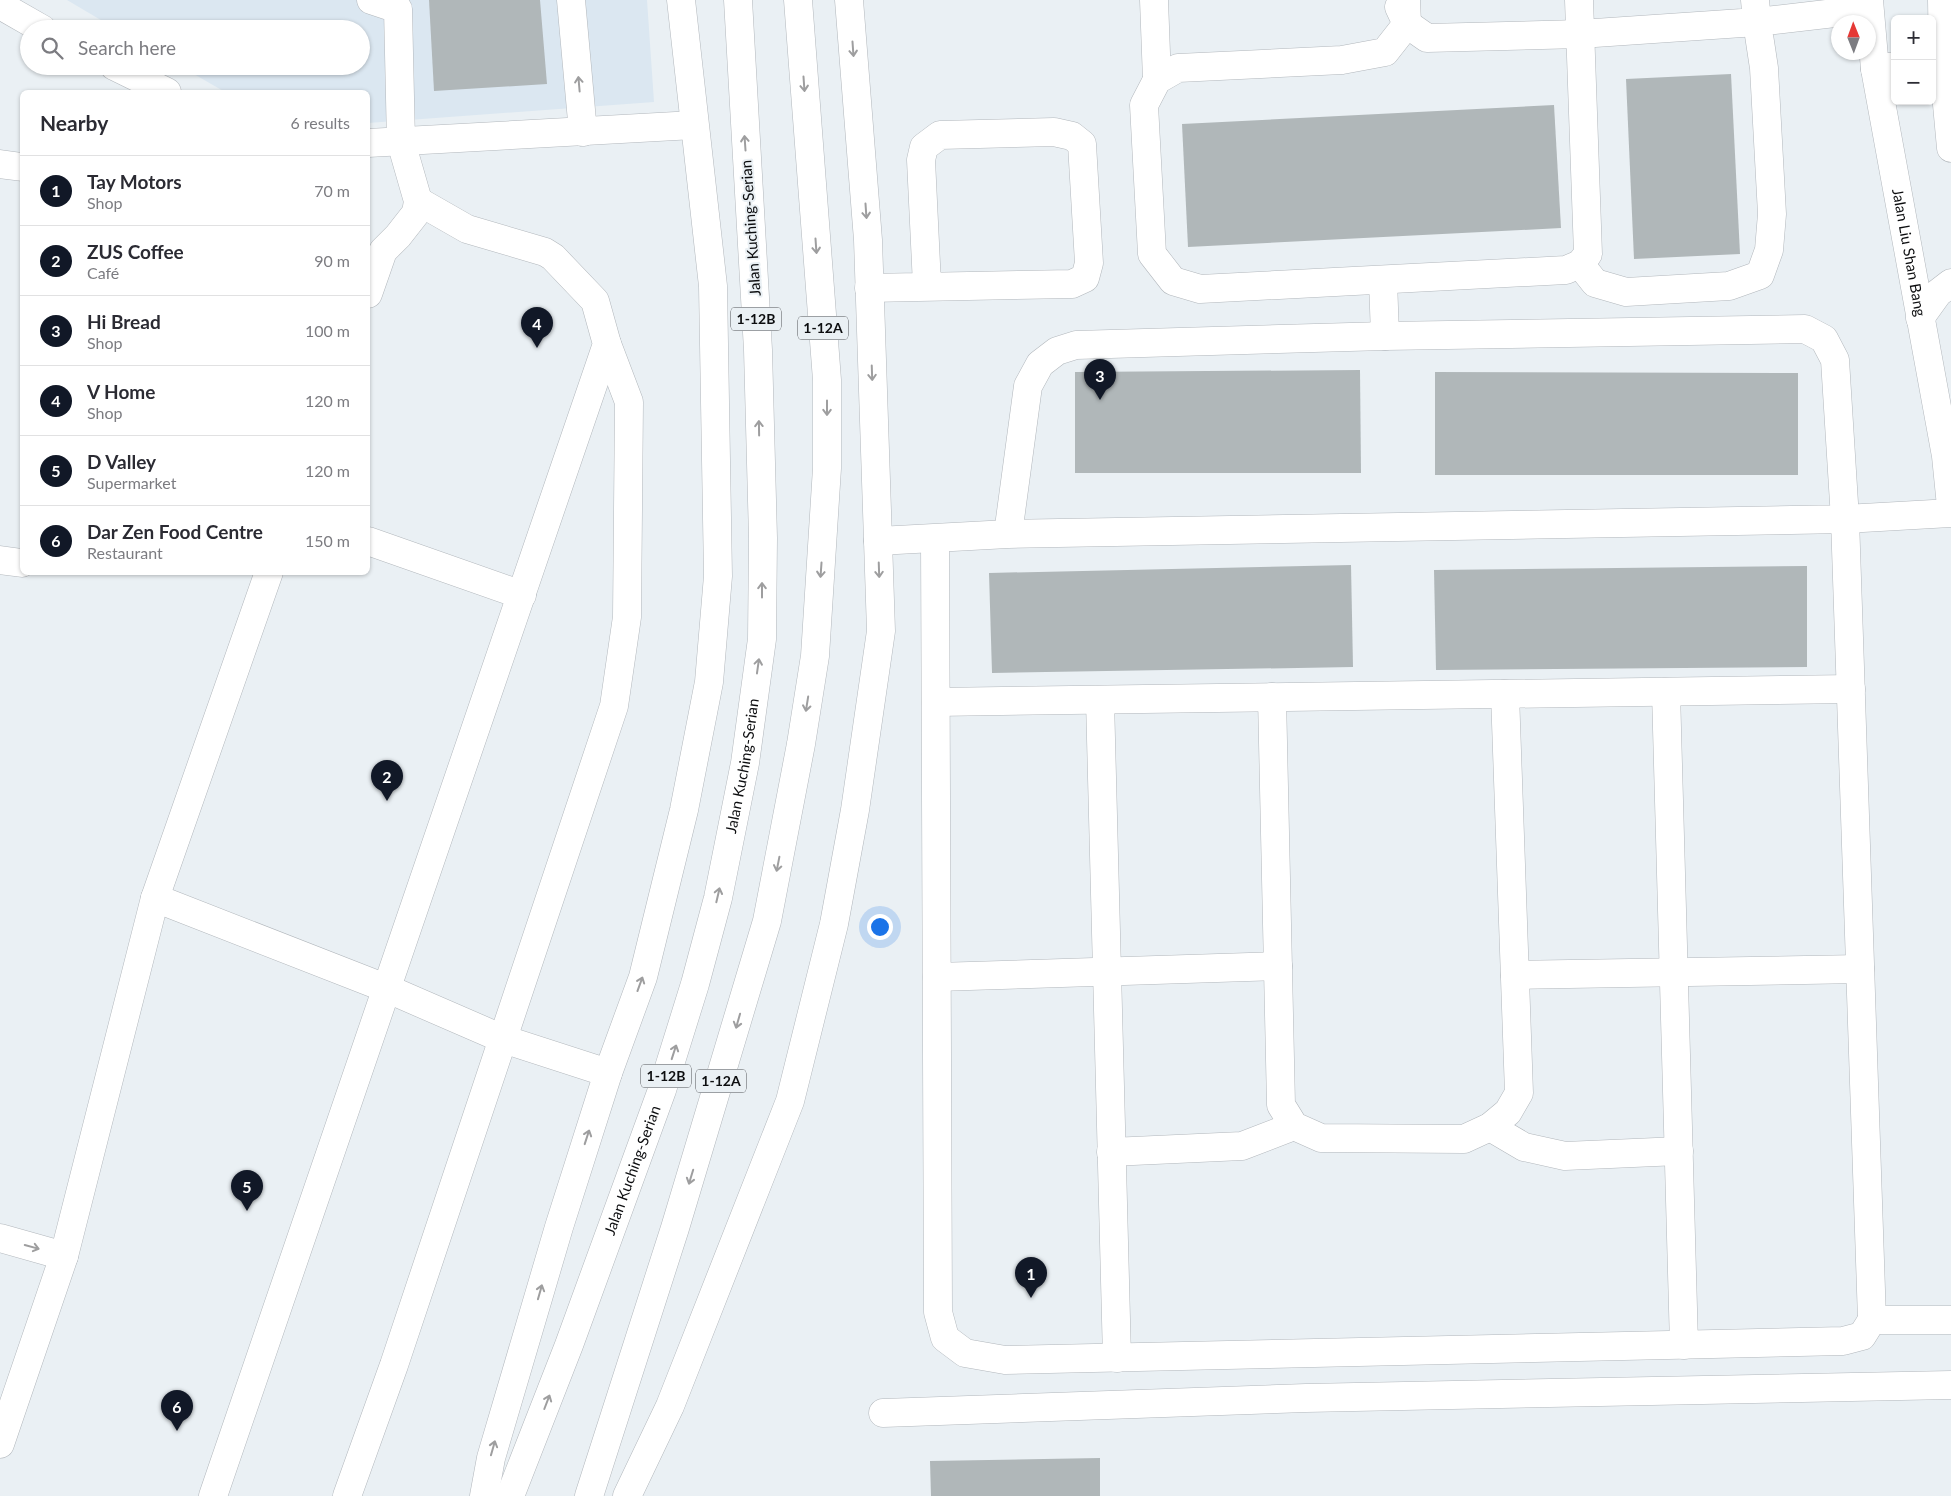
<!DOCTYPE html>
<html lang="en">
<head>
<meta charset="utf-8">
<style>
  :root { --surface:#fff; --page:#f2f2f3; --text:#2b2b33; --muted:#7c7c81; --line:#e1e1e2; --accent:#111827 }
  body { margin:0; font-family:Lato,sans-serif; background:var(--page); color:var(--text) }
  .controls { position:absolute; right:15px; top:15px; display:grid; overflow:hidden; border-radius:8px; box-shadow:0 1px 4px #0004 }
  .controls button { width:45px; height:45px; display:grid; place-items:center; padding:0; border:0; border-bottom:1px solid var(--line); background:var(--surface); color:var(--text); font:25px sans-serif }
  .compass { position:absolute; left:1831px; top:15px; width:45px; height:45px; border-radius:50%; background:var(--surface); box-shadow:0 1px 4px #0004; rotate:359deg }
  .you { position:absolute; left:879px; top:926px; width:18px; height:18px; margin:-12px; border:4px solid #fff; border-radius:50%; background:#1a73e8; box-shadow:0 0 0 8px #1a73e833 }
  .badge { display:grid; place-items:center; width:32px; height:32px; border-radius:50%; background:var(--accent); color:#fff; font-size:16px; font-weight:700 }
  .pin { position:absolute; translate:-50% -41px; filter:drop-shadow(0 1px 2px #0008) }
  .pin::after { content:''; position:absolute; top:26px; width:18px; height:15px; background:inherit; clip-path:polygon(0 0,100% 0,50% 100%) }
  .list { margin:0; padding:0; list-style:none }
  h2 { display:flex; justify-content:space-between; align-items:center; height:65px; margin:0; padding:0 20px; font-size:21px }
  h2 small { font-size:16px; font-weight:400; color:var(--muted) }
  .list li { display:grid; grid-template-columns:32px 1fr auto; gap:15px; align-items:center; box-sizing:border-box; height:70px; padding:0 20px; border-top:1px solid var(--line) }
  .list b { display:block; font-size:19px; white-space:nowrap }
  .list p { margin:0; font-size:16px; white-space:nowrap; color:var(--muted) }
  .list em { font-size:16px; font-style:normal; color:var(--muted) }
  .icon { flex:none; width:28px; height:28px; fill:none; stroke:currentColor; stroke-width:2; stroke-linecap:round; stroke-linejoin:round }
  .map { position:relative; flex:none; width:1951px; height:1496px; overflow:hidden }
  .search { position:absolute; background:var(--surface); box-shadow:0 1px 4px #0004; left:20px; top:20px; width:350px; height:55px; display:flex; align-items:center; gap:12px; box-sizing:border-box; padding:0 18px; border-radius:28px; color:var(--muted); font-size:19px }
  .panel { position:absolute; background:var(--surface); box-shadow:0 1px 4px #0004; left:20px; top:90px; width:350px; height:485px; border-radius:8px }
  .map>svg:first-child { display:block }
</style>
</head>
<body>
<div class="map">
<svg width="1951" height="1496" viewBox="0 0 1951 1496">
  <rect width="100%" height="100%" fill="#eaf0f4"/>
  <path fill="#dbe7f1" d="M67,0H647L654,102L368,123V92H225L180,66H361V29H116Z"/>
  <g fill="#b0b7b9">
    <path d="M429,0H540L547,84L434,91Z"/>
    <path d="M1731,74L1740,254L1634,259L1626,79Z"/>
    <path d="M1554,105L1561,228L1188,247L1182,124Z"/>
    <path d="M1360,370L1361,473H1075V372Z"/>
    <path d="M1435,372L1798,373V475H1435Z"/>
    <path d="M1351,565L1353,667L992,673L989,573Z"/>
    <path d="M1807,566V667L1436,670L1434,570Z"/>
    <path d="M1100,1458V1496H931L930,1461Z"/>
  </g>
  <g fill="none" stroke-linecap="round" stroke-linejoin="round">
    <g stroke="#b2b7bc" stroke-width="29">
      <g id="minor">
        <path d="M571,0L583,132"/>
        <path d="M1154,0L1157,80"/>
        <path d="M1406,0L1407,24L1385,52L1342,60L1178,68L1157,80L1144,105L1152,254L1173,281L1200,289L1566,270L1580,264L1588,254L1579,0"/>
        <path d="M1942,0L1943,61L1951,148"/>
        <path d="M0,5L42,29"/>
        <path d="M1399,7L1407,24L1427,38L1580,34L1757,22L1755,0"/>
        <path d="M114,66L167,92"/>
        <path d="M1875,69L1895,66"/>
        <path d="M368,143L694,125"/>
        <path d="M0,164L22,167"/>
        <path d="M1580,264L1595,283L1626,292L1729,286L1760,275L1769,250L1772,214L1764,68L1757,22L1869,9"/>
        <path d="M1383,280L1385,336"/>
        <path d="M869,288L1072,284L1085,278L1089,263L1082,144L1072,136L1054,132L940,135L924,147L921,160L927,285"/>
        <path d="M368,294L383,251L398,236L416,213L418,201L401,142L398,9L371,0"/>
        <path d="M1920,318L1938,293L1951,283"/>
        <path d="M1951,513L1845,519L1872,1320H1951"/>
        <path d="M935,539L938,1312L945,1338L965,1353L1005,1360L1843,1341L1862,1336L1872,1320"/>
        <path d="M368,541L522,595"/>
        <path d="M878,541L1008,534L1845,519L1835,360L1824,339L1805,329L1385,336L1076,345L1057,351L1040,364L1028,386L1008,534"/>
        <path d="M0,560L22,563"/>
        <path d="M1666,692L1684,1345"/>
        <path d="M1272,697L1281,1105L1294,1126L1321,1138L1464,1139L1490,1127L1508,1112L1519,1093L1505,694"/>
        <path d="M1100,700L1117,1358"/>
        <path d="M936,702L1851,689"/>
        <path d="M155,898L388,989L503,1039L608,1073"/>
        <path d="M1515,975L1860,969"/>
        <path d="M937,977L1278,966"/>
        <path d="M1490,1127L1524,1147L1565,1156L1679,1151"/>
        <path d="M1111,1152L1242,1146L1294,1126"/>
        <path d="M0,1238L64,1256"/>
        <path d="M883,1413L1306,1398L1951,1385"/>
        <path d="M0,1444L64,1256L155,898L269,572"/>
        <path d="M213,1496L607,344L595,301L553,257L545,252L467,229L418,201"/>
        <path d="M347,1496L394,1365L614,706L627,617L629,402L607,344"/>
      </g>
    </g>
    <g stroke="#b2b7bc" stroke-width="29">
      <g id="major">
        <path id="s1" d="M1869,0L1875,69L1946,456L1951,506"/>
      </g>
    </g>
    <g stroke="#b2b7bc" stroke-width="29">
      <g id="highway">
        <path d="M484,1496L491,1458L559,1227L608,1073L643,977L684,810L709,682L718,576L713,286L681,0"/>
        <path id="s2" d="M510,1496L569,1345L662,1090L695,984L718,898L745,763L762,639L763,538L758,350L738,0"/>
        <path d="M589,1496L675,1228L767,921L801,744L815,656L827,468V380L798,0"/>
        <path d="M627,1496L670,1406L790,1101L834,924L855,810L881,631L868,240L849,0"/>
      </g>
    </g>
    <use href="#minor" stroke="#fff" stroke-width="28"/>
    <use href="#major" stroke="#fff" stroke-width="28"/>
    <use href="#highway" stroke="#fff" stroke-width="28"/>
  </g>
  <defs><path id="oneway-shaft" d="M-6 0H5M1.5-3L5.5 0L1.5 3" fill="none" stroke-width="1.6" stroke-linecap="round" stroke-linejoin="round" transform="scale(1.25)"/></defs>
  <g stroke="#9e9e9f">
    <use href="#oneway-shaft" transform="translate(853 49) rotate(86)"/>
    <use href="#oneway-shaft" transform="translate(579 84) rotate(-95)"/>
    <use href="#oneway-shaft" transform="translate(804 84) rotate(86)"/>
    <use href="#oneway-shaft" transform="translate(745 143) rotate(-94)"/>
    <use href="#oneway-shaft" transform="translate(866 211) rotate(86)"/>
    <use href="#oneway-shaft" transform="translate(816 246) rotate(86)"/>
    <use href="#oneway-shaft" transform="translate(872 373) rotate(88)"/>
    <use href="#oneway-shaft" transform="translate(827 408) rotate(90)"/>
    <use href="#oneway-shaft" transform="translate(759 428) rotate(-91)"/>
    <use href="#oneway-shaft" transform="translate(821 570) rotate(94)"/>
    <use href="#oneway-shaft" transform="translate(879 570) rotate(88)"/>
    <use href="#oneway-shaft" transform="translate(762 590) rotate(-90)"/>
    <use href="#oneway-shaft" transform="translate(758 666) rotate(-82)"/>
    <use href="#oneway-shaft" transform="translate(807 704) rotate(99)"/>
    <use href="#oneway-shaft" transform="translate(778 864) rotate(101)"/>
    <use href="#oneway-shaft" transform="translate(718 895) rotate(-77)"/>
    <use href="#oneway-shaft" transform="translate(640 984) rotate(-70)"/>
    <use href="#oneway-shaft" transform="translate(738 1021) rotate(106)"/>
    <use href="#oneway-shaft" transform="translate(674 1052) rotate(-72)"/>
    <use href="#oneway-shaft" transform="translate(587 1137) rotate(-72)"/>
    <use href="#oneway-shaft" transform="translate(691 1177) rotate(107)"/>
    <use href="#oneway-shaft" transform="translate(32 1247) rotate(15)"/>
    <use href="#oneway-shaft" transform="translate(540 1292) rotate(-74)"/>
    <use href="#oneway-shaft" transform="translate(547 1402) rotate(-69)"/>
    <use href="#oneway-shaft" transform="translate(493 1448) rotate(-74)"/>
  </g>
  <g text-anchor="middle" stroke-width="4" stroke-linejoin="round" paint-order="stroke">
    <g fill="#eaf0f4" stroke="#4f5154" stroke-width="1">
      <rect x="731" y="307.5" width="50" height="23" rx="4"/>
      <rect x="798" y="316.5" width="50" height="23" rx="4"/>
      <rect x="641" y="1064.5" width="50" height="23" rx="4"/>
      <rect x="696" y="1069.5" width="50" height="23" rx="4"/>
    </g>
    <g font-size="14" font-weight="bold" fill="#0c0d0f">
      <text x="756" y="324">1-12B</text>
      <text x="823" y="333">1-12A</text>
      <text x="666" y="1081">1-12B</text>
      <text x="721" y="1086">1-12A</text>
    </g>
    <g font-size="15" fill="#0c0d0f" stroke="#eaf0f4">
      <text transform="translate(751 228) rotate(-94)" y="5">Jalan Kuching-Serian</text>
      <text dy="5" stroke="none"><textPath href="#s1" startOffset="256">Jalan Liu Shan Bang</textPath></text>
      <text dy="5" stroke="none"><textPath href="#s2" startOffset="768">Jalan Kuching-Serian</textPath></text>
      <text dy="5" stroke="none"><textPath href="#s2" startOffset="348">Jalan Kuching-Serian</textPath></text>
    </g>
  </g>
</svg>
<div class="controls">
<button>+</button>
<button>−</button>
</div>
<svg class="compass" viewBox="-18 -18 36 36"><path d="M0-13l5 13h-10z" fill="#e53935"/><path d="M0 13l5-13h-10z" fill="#7c7c81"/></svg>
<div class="you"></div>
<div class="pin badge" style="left:1031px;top:1298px">1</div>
<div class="pin badge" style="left:387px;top:801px">2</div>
<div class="pin badge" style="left:1100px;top:400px">3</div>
<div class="pin badge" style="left:537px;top:348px">4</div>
<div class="pin badge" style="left:247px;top:1211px">5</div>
<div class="pin badge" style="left:177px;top:1431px">6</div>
<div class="search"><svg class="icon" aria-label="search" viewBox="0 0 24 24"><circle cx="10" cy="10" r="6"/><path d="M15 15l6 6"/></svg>Search here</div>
<section class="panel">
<h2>Nearby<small>6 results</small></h2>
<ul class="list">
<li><span class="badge">1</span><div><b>Tay Motors</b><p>Shop</p></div><em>70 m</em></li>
<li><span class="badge">2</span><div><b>ZUS Coffee</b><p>Café</p></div><em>90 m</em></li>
<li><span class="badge">3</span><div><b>Hi Bread</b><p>Shop</p></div><em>100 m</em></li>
<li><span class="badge">4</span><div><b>V Home</b><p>Shop</p></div><em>120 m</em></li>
<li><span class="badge">5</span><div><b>D Valley</b><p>Supermarket</p></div><em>120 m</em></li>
<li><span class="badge">6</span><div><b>Dar Zen Food Centre</b><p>Restaurant</p></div><em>150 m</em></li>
</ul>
</section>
</div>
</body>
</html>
